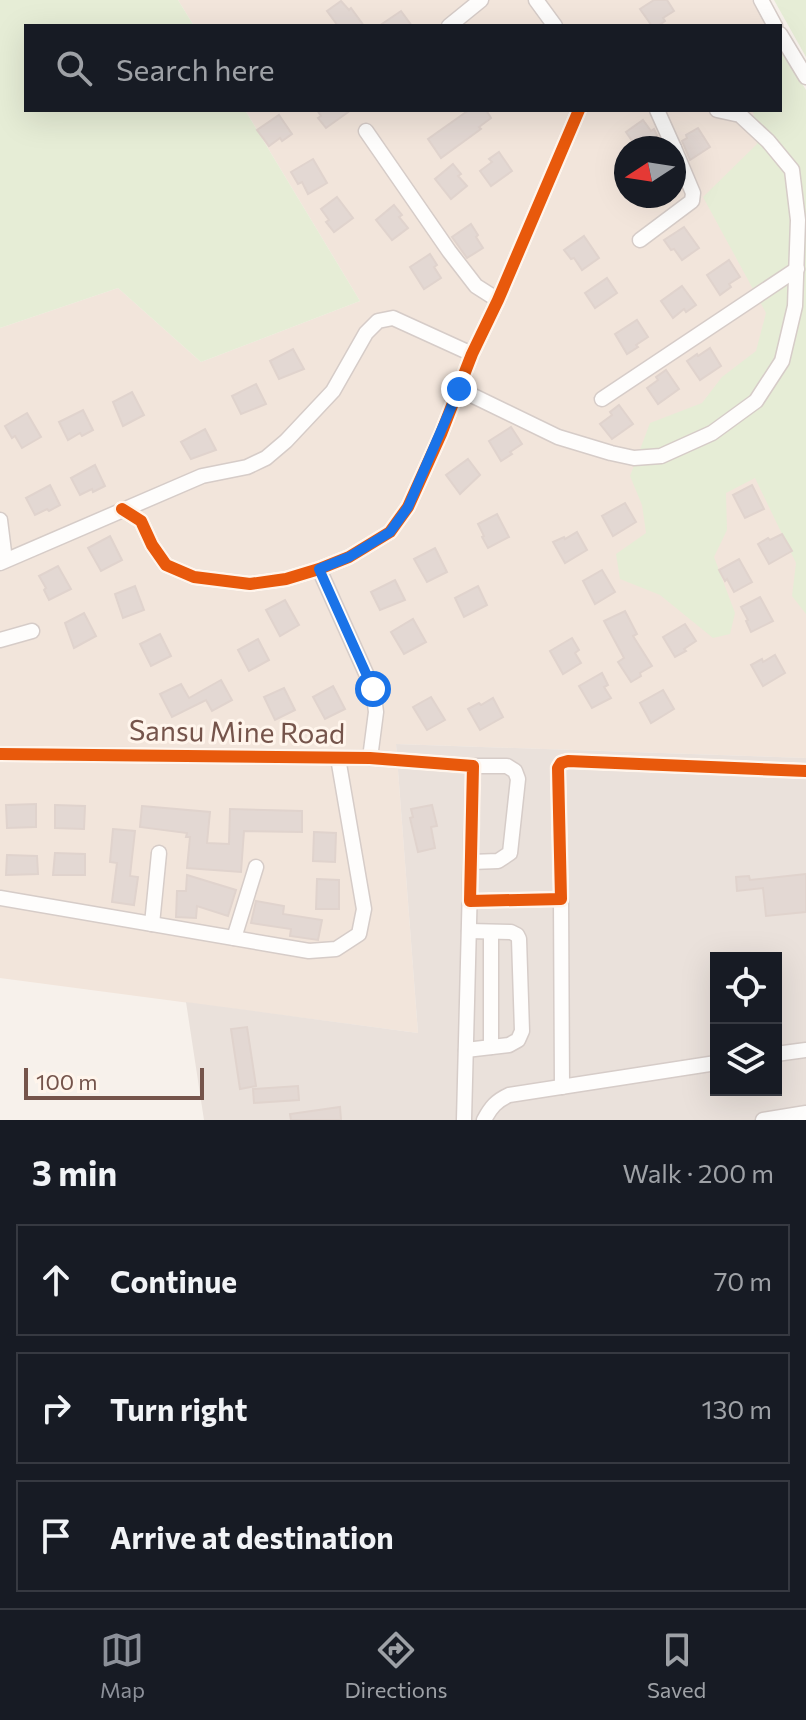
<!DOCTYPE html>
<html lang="en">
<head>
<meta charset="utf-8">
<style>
  :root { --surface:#171b24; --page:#242831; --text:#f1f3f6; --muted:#9ea1a6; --line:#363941; --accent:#8c9099 }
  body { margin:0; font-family:Commissioner,sans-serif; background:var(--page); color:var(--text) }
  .controls { position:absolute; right:24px; bottom:24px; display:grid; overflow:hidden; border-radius:0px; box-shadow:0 8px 32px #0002 }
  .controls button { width:72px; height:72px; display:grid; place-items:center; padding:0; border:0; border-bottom:2px solid var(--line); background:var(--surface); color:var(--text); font:40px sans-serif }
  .compass { position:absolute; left:614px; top:136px; width:72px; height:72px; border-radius:50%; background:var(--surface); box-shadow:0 8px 32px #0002; rotate:258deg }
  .scale { position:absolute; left:24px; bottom:20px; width:180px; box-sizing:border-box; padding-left:8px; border:4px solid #75544b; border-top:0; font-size:22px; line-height:28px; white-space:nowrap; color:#75544b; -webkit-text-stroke:6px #fff5ec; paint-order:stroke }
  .stop { position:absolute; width:24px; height:24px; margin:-18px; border:6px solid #1a73e8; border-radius:50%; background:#fff }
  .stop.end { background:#1a73e8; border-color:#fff; box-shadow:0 2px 8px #0008 }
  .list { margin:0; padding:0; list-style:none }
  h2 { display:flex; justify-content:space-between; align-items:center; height:104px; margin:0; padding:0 32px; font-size:34px }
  h2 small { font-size:26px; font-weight:400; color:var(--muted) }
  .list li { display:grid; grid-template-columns:52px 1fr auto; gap:24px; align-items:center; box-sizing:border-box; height:112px; margin:0 16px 16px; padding:0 16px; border:2px solid var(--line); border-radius:0px }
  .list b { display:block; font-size:30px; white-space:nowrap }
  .list em { font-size:26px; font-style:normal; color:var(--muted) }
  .icon { flex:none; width:44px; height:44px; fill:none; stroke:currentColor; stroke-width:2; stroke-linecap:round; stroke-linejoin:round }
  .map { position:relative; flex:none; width:806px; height:1120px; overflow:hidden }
  .search { position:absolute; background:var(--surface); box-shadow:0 8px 32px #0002; left:24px; right:24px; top:24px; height:88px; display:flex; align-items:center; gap:20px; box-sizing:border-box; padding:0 28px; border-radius:0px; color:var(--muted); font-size:30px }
  .sheet { height:488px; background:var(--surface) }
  nav { display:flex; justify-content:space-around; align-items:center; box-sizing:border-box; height:112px; border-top:2px solid var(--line); background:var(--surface); font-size:22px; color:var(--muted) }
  nav a { display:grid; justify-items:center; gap:4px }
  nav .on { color:var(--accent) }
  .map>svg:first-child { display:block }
</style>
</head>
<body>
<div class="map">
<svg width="806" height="1120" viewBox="0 0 806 1120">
  <rect width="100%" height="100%" fill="#f7f1eb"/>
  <g fill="#f2e5db" fill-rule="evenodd">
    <path d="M178,0H752L768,26H194Z"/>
    <path d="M806,90V758L396,744L418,1033L0,978V328L118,288L201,362L360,301L245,110H780ZM626,148H674V196H626Z"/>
  </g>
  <path fill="#eae1db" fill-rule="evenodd" d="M396,744L806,758V1120H204L186,1002L418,1033ZM716,958H776V1090H716Z"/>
  <g fill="#e6edd6">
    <path d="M0,0H178L194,26H26V110H245L360,301L201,362L118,288L0,328Z"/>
    <path d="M774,0H806V57Z"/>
    <path d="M780,47L806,90V614L792,596L796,563L755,478L726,493L727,530L714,557L735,613L730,634L713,638L660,595L620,579L616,554L646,533L642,505L630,476L650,423L702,403L722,377L756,351L766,313L703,197L757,144L753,110H780Z"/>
  </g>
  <g fill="#e3d8d3" stroke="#e0d3cd" stroke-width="2">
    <path d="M654,0H667L674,11L663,18L665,21L658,26H652L640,9Z"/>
    <path d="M341,1L349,10L351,8L364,26H338L327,11Z"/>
    <path d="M401,11L412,26H379Z"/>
    <path d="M317,110H351L326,128L318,118L321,116Z"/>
    <path d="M469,110H486L491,118L479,127L481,129L441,158L428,139Z"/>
    <path d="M279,115L292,134L282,141L280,138L269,146L257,130Z"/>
    <path d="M643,120L651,131L654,129L660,141L649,148H637L626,132Z"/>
    <path d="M698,128L710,147L690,160L682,141L687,138L686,135Z"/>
    <path d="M499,152L512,171L491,186L480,171L492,162L489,159Z"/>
    <path d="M313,159L327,183L308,194L302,182L298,184L291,172Z"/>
    <path d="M453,164L461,174L458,176L467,186L451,199L435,179Z"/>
    <path d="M337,197L353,218L334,232L326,222L329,220L321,209Z"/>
    <path d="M394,205L402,215L399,217L408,228L392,240L376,220Z"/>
    <path d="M471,224L478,235L476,237L483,248L467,258L452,237Z"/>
    <path d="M684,227L699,248L682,260L674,249L671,250L664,240Z"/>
    <path d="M584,236L599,258L582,270L574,258L571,259L564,250Z"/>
    <path d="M430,254L437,265L434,267L441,278L424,289L410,267Z"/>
    <path d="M729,260L740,277L729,284L731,287L720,295L707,275Z"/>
    <path d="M607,278L617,293L595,308L585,293Z"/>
    <path d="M682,286L696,305L686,312L684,309L673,318L661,301Z"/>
    <path d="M637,320L648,337L636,345L638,347L627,354L615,334Z"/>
    <path d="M710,348L721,366L700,380L687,361L697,354L698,356Z"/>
    <path d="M293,349L304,369L279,379L270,361Z"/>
    <path d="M666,370L679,389L658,404L647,388L658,380L656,377Z"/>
    <path d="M256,384L266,404L241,414L232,396Z"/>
    <path d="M132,392L144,415L123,426L113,402Z"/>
    <path d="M619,405L633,424L612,439L600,424L612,415L610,412Z"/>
    <path d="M83,410L93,430L82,436L80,433L68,440L59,422Z"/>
    <path d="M27,413L41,437L22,448L15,436L12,438L5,426Z"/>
    <path d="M511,427L522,444L510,452L512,454L501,461L489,441Z"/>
    <path d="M205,429L216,450L191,459L181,442Z"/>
    <path d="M468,459L480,475L460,494L446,475Z"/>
    <path d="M95,465L105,486L93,492L92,489L80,495L71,478Z"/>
    <path d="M50,485L60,505L49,511L47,509L35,515L26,498Z"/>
    <path d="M752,485L764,509L745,518L733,495Z"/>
    <path d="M625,503L636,522L613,536L602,516Z"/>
    <path d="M497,514L509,537L488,548L482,537L484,536L478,524Z"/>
    <path d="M577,532L587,550L565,563L553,542L564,537L565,539Z"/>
    <path d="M782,534L792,551L769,564L758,544L768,538L770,540Z"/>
    <path d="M110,536L122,560L101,571L88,548Z"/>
    <path d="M435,548L447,572L427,582L414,559Z"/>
    <path d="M739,559L752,582L734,592L727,579L725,581L719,570Z"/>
    <path d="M58,566L71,589L49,600L44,590L46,588L39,576Z"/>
    <path d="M602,570L615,592L595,604L583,581Z"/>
    <path d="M395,580L405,600L380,610L371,592Z"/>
    <path d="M135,586L144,610L123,618L115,594Z"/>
    <path d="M478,586L487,605L464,617L455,598Z"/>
    <path d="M760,597L773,621L751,632L746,621L748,620L741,607Z"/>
    <path d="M285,600L299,625L280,636L266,610Z"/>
    <path d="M625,611L637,634L633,636L652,666L640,673L641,676L631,682L618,662L624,658L604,621Z"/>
    <path d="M84,613L96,636L74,648L65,623Z"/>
    <path d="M413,619L426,642L404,654L391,632Z"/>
    <path d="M685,624L696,641L684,649L686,651L675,657L663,637Z"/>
    <path d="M160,634L171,656L151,666L140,644Z"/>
    <path d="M572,638L579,650L575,653L581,663L563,674L550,651Z"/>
    <path d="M258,639L269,660L249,671L238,650Z"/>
    <path d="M775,655L785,673L763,686L751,665L762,659L763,662Z"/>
    <path d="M602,673L608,685L604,687L611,698L592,708L579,686Z"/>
    <path d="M221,680L232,700L212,711L206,700L172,717L160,694L181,684L189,698Z"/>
    <path d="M333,686L345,709L325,719L313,697Z"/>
    <path d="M284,688L295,710L275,720L264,697Z"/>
    <path d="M663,690L674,709L651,723L640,703Z"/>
    <path d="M431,697L445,720L427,730L413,707Z"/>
    <path d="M493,698L503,717L480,730L468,709L479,703L481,705Z"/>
    <path d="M36,804V827L7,828L6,805Z"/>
    <path d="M55,805L85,806L84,829L55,828Z"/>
    <path d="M432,805L437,826L431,827L435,848L418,852L410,818L413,817L411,809Z"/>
    <path d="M142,806L210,812L207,843L229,844L230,809L302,811V832L244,831L241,872L187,868L190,837H186L187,833L140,827Z"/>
    <path d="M113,829L135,831L130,876L138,877L134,905L112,902L117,863L110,862Z"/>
    <path d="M314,832L336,833L335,862L313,861Z"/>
    <path d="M55,853L85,854V875H53Z"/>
    <path d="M7,855L37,856L38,874L6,875Z"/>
    <path d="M806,874V912L766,916L763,888L737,891L736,877L749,876L750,880Z"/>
    <path d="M187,875L236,890L228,916L197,906L196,918L176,917L177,891H186Z"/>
    <path d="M317,879L339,880V909H316Z"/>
    <path d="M256,901L284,906L283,914L322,920L318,940L290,936L291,929L251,923Z"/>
    <path d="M247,1027L256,1086L240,1089L231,1029Z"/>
    <path d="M298,1086L299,1100L254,1103L253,1089Z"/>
    <path d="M340,1107L341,1120H291L290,1114Z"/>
  </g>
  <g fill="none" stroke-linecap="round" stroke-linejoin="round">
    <g stroke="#d6ccc8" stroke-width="17">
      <g id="minor">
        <path d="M536,0L555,26"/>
        <path d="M761,0L775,26"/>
        <path d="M449,26L481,0"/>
        <path d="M780,34L806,77"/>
        <path d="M657,110L674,148"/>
        <path d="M366,131L449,251L476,286L498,300"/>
        <path d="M640,240L692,201L693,193L674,148"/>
        <path d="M459,389L558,437L611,453L634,458L661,456L712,433L756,401L782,361L795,306L798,220L792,170L768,141L740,115L717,110"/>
        <path d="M602,399L797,269"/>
        <path d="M122,509L141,521L152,545L166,565L194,577L250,584L286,579L319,569L349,557L390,532L408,507L441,434L472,354L498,300L579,110"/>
        <path d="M0,520L5,560"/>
        <path d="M0,563L202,476L247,467L266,458L286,441L333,391L366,333L378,321L393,318L472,354"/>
        <path d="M319,569L373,689L376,712L370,758"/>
        <path d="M0,640L32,631"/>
        <path d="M0,754L370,758L473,766H507L515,771L518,779L510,853L498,861L471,862"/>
        <path d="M0,898L309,951L336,949L359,934L364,909L338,758"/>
        <path d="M561,899L562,1087"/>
        <path d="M470,901L561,899L558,768L561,763L568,761L806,771"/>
        <path d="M152,924L159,853"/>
        <path d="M491,932V1047"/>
        <path d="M234,938L256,867"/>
        <path d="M466,1050L509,1045L518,1040L522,1031L519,939L517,935L511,932L469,931"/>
        <path d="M776,1054L806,1050"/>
        <path d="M464,1120L473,766"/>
        <path d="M484,1120C491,1107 496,1101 509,1095L716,1063"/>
        <path d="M763,1120L806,1113"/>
      </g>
    </g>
    <use href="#minor" stroke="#fefdfc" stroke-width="14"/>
    <g stroke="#fff5ec" stroke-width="17">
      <g id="cycleway">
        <path d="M122,509L141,521L152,545L166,565L194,577L250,584L286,579L319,569L349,557L390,532L408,507L441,434L472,354L498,300L579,110"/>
        <path d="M0,754L370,758L473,766L470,901L561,899L558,768L561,763L568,761L806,771"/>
      </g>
    </g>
    <use href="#cycleway" stroke="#e8590c" stroke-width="12"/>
  </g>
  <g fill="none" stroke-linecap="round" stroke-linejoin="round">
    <path stroke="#1a73e8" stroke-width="10" d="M373,689L319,569L349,557L390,532L408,507L459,389"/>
  </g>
  <g text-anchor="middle" stroke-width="6" stroke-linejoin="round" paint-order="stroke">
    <g font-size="28" fill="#75544b" stroke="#fff5ec">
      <text transform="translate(237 732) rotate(1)" y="10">Sansu Mine Road</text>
    </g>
  </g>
</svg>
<div class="controls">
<button><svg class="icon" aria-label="locate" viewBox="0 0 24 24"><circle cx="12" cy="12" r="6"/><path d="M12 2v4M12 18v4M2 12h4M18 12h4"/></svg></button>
<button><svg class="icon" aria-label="layers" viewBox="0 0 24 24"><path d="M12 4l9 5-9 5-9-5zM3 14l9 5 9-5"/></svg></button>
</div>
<svg class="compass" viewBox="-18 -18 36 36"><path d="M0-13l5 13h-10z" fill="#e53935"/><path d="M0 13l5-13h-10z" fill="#9ea1a6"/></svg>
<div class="scale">100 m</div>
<div class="stop" style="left:373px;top:689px"></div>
<div class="stop end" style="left:459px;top:389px"></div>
<div class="search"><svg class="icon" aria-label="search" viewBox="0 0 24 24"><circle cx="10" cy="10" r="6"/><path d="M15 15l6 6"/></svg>Search here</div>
</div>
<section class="sheet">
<h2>3 min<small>Walk · 200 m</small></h2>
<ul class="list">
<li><svg class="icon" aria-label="ahead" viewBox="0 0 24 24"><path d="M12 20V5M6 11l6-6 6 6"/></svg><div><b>Continue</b></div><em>70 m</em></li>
<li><svg class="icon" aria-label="right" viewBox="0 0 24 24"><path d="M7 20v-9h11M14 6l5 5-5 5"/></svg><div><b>Turn right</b></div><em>130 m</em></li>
<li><svg class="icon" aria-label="arrive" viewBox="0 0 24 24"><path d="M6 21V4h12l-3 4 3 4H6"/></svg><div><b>Arrive at destination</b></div></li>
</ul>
</section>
<nav>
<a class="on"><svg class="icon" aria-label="map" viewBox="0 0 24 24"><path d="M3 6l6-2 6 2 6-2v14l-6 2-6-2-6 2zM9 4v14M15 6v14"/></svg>Map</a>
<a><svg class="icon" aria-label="directions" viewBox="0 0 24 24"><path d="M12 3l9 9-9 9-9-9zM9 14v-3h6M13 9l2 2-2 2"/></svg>Directions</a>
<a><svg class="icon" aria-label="saved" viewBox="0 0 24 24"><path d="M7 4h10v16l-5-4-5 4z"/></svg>Saved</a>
</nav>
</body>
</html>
